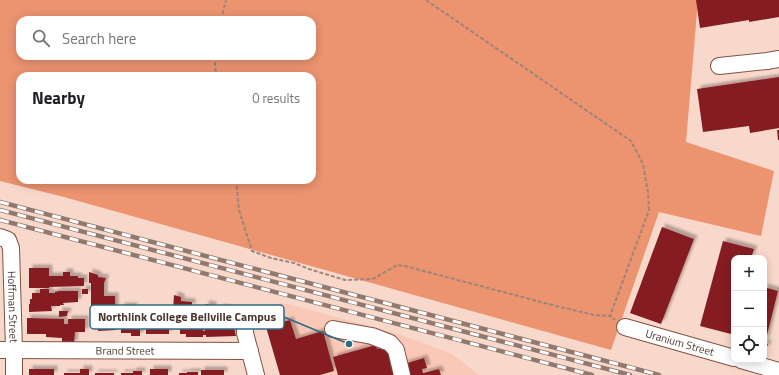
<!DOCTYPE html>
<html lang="en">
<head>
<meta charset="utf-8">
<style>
  :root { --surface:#fff; --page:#f6f6f6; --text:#202124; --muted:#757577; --line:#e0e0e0 }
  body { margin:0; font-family:"Titillium Web",sans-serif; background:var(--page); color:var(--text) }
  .controls { position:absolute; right:12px; bottom:12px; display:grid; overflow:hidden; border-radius:8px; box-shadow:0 2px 10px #0003 }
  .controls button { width:36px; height:36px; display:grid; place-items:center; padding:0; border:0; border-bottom:1px solid var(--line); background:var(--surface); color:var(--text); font:20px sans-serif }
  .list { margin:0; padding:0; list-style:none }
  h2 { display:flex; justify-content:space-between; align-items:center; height:52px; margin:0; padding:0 16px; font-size:17px }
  h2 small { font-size:13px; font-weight:400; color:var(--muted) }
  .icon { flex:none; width:22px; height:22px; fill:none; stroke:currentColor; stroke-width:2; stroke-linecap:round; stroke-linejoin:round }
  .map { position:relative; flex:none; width:779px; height:375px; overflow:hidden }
  .search { position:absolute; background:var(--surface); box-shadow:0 2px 10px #0003; left:16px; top:16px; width:300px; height:44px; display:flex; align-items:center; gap:10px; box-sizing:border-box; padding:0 14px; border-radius:12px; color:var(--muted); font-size:15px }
  .panel { position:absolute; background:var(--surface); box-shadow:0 2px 10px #0003; left:16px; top:72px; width:300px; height:112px; border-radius:12px }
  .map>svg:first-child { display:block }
</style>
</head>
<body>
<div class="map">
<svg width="779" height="375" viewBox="0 0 779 375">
  <defs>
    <filter id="shadow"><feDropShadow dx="3.5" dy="-3.5" stdDeviation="1" flood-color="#0004"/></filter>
  </defs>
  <rect width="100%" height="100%" fill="#f8d8cb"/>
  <path fill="#f9c8b6" d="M280,303L292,305L398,334L450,353L479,375H281L271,333L268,312L272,306Z"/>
  <path fill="#ec9370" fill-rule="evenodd" d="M0,0H698L686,142L774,171L761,236L659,212L611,350L64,197L0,181ZM20,20H312V56H20ZM20,76H312V180H20Z"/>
  <g fill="#841b23" filter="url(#shadow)">
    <path d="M696,0H779V17L749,22V20L700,28Z"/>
    <path d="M779,77V128L750,133L749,126L703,132L697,89Z"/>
    <path d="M777,130H779V140H778Z"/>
    <path d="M662,227L694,239L661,324L630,313Z"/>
    <path d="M723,241L754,249L751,258H734V324L731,334L700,326Z"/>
    <path d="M29,268H49V276H63V272H70V276H78V278H84V286L49,287V288H29Z"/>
    <path d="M89,272L98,275V277L106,278L104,283V296H115L116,330L98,331V315L91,316V283H89Z"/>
    <path d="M764,287L778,291L765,343L768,344L766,349L764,348Z"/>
    <path d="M40,289H49V293H55V292L59,291H78V302L63,303L64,305H60V306H51L52,311L29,312V304H30V299H32V293H40Z"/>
    <rect x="82" y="289" width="6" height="5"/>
    <path d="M174,295L181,297V301L192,302V307L181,306V312L173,311Z"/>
    <path d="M205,304L213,305V312H206Z"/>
    <path d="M121,306H134V314H140V336H131V333H121Z"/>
    <path d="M220,307L229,309L236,336L206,337V335H203V337H186V334H180V322H186L185,310H202L203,331H205V319H206V313H222L221,310H220Z"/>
    <path d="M59,311H68L67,316L59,317Z"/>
    <path d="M27,318L64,319V324H68V319H85V332H75L74,344H62V338L46,337V334H27Z"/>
    <rect x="146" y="319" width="23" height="15"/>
    <path d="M290,320L296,339L323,331L334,371L320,375H280L266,327Z"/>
    <path d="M376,345L377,349L388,346L396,375H338L333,357Z"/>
    <path d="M424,358L427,368L422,369L423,373L439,369L441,375H407L404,364Z"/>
    <rect x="29" y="369" width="25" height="6"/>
    <path d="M80,369H89V375H64V373H80Z"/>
    <rect x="150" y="369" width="18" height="6"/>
    <rect x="201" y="370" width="23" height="5"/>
    <path d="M133,371H142V375H121V373H133Z"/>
    <path d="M187,372H198V375H179V373H187Z"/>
    <rect x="95" y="373" width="19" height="2"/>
  </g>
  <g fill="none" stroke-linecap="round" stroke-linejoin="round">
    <g stroke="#805341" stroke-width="18">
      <g id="minor">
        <path d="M719,66L767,61L779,59"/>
        <path id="s1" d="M0,237L8,240L11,248L14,350V375"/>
        <path d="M245,319V333L256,375"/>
        <path id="s2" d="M625,327L734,358"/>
        <path d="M333,329L372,336L390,343L396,350L402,375"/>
        <path id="s3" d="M0,350L250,351"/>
        <path d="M741,360L779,371"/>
      </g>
    </g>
    <g stroke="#9e8479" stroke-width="2" stroke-dasharray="4 2" stroke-linecap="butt">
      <path d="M426,0L631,141L643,164L648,192L649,210L610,316L615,320"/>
      <path d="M221,20L226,0"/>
      <path d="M215,56V68L217,76"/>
      <path d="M236,180L239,210L252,251L271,258L294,263L309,269L345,280L373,279L397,265L405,266L556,306L594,315L610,316"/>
    </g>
    <use href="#minor" stroke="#fff" stroke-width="16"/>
    <g stroke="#92796e" stroke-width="4.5">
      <g id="rail">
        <path d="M0,202L659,375"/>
        <path d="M0,210L630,375"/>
        <path d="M0,220L592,375"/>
      </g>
    </g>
    <use href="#rail" stroke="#fff" stroke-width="3" stroke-dasharray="9" stroke-linecap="butt"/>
  </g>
  <g text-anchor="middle" stroke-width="4" stroke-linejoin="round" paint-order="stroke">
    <g font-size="11" fill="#4b372e" stroke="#fff">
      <text dy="4" stroke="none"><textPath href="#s1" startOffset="76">Hoffman Street</textPath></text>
      <text dy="4" stroke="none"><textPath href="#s2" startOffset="57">Uranium Street</textPath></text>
      <text dy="4" stroke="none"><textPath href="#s3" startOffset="125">Brand Street</textPath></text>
    </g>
  </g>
  <path fill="none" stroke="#2c6b80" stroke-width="1.5" d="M349 344L284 317"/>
  <circle fill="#2c6b80" stroke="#fff" stroke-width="1.5" cx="349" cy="344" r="4"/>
  <rect fill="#fff" stroke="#2c6b80" stroke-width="1.5" x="90" y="305" width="194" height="24" rx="4"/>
  <g font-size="12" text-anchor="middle" font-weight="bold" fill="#4b372e">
    <text x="187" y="321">Northlink College Bellville Campus</text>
  </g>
</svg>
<div class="controls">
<button>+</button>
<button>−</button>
<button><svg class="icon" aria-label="locate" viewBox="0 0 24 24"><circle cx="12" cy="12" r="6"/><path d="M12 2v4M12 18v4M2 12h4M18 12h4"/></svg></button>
</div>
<div class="search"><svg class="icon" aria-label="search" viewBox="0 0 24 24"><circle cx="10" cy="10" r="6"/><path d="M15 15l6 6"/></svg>Search here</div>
<section class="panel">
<h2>Nearby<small>0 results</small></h2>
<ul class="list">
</ul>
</section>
</div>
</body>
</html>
